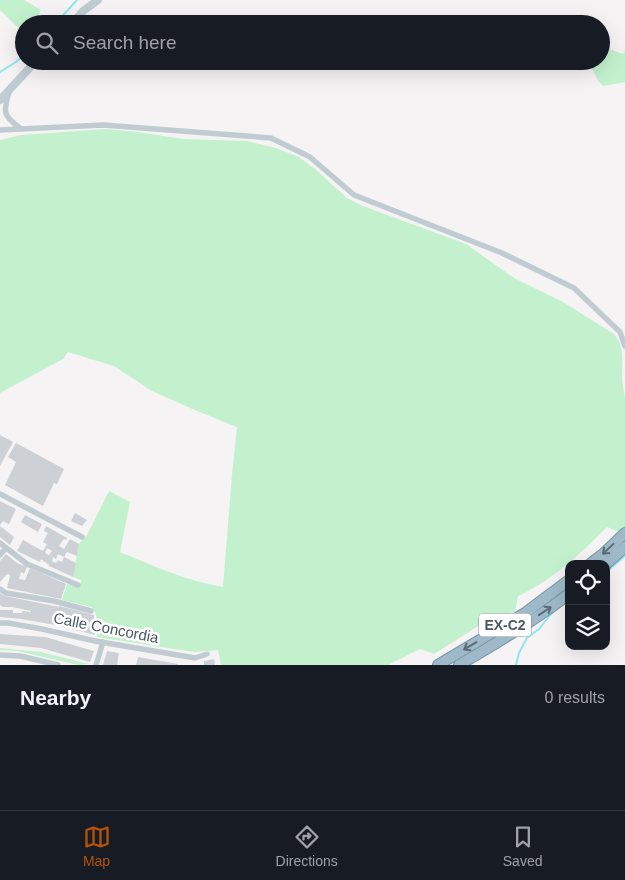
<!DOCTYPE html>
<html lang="en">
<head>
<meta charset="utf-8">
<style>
  :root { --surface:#171b24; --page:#242831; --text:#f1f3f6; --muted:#9ea1a6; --line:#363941; --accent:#b45309 }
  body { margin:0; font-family:Helvetica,sans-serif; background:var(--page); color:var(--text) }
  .controls { position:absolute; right:15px; bottom:15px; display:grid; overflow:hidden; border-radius:10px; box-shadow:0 5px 20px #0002 }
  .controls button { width:45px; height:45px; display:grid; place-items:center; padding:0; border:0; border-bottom:1px solid var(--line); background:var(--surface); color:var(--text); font:25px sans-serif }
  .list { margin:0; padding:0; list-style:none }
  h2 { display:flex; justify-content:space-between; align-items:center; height:65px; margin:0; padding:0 20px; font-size:21px }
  h2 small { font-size:16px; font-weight:400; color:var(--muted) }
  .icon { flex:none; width:28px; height:28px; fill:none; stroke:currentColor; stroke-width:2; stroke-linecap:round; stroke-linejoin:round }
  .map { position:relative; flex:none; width:625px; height:665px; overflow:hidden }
  .search { position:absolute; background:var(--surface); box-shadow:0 5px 20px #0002; left:15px; right:15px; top:15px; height:55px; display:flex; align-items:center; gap:12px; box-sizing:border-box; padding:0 18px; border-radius:28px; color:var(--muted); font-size:19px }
  .sheet { height:145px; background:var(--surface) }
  nav { display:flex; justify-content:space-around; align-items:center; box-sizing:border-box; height:70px; border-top:1px solid var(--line); background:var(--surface); font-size:14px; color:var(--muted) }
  nav a { display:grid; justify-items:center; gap:2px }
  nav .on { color:var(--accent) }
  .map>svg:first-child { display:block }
</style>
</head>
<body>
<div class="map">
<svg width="625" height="665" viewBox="0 0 625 665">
  <rect width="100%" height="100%" fill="#f5f3f3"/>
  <g fill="#c3f1ce">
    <path d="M0,0H24L41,10L34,24H24V33L0,10Z"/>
    <path d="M601,46L623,54L625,50V82L603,86L599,82L588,61H601Z"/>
    <path d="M106,129L138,132L183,139L247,141L276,148L299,157L315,169L347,198L363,206L466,244L514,278L563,302L614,334C625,347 622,362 622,377C622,384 624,391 625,398V529L621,533L607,527C580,554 553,580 518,596L515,612L494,616L434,654L420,649L388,665H221L218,650L194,652L97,637C97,627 99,614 91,607L62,600L67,584L80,587L81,580L73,577L79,544L87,535L109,491L130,502L120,552C153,566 187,581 223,587L232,475L237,427L195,410L152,391L114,366L68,352L63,359L0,393V140L21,135Z"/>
    <path d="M0,648L41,652L89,664L78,665L18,651L0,650Z"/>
  </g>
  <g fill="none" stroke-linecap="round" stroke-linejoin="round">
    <g stroke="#8fe7ee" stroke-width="2">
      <path d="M55,24L77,0"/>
      <path d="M0,72L16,62L24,55"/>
      <path d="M606,572L625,556"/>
      <path d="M516,665L519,653L527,638L539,629L551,614L558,608"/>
    </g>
  </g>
  <g fill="#cdd1d5" fill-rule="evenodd">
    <path d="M0,435L13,442L0,466Z"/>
    <path d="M16,443L64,469L57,484L54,483L43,506L5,485L16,462L8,457Z"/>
    <path d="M0,501L16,509L9,524L3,521L0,525Z"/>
    <path d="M75,513L87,520L82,526L71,521Z"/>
    <path d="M25,515L42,524L38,532L21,522Z"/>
    <path d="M0,526L14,537L10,545L0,537Z"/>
    <path d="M46,526L67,538L66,540L64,539L59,546L64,549L70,539L79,544L77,556L67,552L64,557L58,554L56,559L53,557L52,561L56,563L58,560L62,562L64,557L76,563L73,577L49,566V565L41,559L40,562L17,551L23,540L43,551L47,544L43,542L48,533L44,531ZM47,548L52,551L49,555L45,553Z"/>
    <path d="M6,554L17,563L27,567L24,574L21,572L19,579L25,580L30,568L66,584L61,599L7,588L10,576L9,574L6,575L0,582V561Z"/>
    <path d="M0,593L5,596L59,607V606L94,615L95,635L55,625L21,619L0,617V610H13V613H22V611L31,612V611L12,607H3L0,605Z"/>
    <path d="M0,634L45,637L94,651L90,662L41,648L0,644Z"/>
    <path d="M107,651L119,653L117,665H103Z"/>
    <path d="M138,657L178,664V665H136Z"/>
    <path d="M214,659L215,665H204V661Z"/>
  </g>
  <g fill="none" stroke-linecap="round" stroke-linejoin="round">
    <g stroke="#7697ad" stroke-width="12">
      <g id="trunk">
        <path d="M590,564L603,554L625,533"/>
        <path d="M606,564L625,547"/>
        <path d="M438,665L525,613L569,580"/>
        <path d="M459,665C497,643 534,621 569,594"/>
      </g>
    </g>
    <g stroke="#c1ccd2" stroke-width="5.5">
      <path d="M9,92C3,112 3,116 20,128"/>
      <path d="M0,130L103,125L271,138L310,157L354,195L502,253L574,288L620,332L625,346"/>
      <path d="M0,494L82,537"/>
      <path d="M0,543L27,564L78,585"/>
      <path d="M0,555L6,548"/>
      <path d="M0,589L6,593L54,601L91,611"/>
      <path d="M0,623H8L42,629L95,641L195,658L207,654"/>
      <path d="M0,655L20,656L58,665"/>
      <path d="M96,665L103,642"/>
    </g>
    <g stroke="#bfccd4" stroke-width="8">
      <path d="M72,24L83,11L98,0"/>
      <path d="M0,100L36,61"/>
    </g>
    <use href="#trunk" stroke="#9fb9c9" stroke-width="10"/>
  </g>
  <defs><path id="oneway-shaft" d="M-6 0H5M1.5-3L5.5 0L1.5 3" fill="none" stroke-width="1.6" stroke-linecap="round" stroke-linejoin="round" transform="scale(1.25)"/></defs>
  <g stroke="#5b6c76">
    <use href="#oneway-shaft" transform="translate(608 549) rotate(137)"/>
    <use href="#oneway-shaft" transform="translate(545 611) rotate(-34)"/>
    <use href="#oneway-shaft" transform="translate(470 646) rotate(149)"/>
  </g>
  <g text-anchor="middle" stroke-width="5" stroke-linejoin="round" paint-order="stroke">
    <rect fill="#fff" stroke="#808b90" stroke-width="1" x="479" y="613.5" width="52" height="23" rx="4"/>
    <g font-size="14" font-weight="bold" fill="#4a5961">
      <text x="505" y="630">EX-C2</text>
    </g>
    <g font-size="15" fill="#4a5961" stroke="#fff">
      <text transform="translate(106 628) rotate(11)" y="5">Calle Concordia</text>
    </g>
  </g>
</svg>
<div class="controls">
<button><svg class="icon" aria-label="locate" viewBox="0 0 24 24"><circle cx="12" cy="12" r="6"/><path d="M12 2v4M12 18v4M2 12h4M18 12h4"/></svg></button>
<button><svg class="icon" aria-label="layers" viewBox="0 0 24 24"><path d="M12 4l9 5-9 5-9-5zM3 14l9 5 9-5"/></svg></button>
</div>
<div class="search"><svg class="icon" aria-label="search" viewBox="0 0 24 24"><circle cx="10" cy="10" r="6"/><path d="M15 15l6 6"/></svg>Search here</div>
</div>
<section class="sheet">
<h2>Nearby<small>0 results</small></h2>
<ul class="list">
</ul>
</section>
<nav>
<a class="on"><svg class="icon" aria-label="map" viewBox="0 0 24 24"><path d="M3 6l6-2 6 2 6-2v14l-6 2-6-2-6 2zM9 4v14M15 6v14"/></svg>Map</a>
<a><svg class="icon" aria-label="directions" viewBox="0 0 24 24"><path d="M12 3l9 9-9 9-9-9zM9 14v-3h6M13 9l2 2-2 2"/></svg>Directions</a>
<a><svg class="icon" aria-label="saved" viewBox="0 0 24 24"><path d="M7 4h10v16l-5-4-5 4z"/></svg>Saved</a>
</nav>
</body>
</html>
